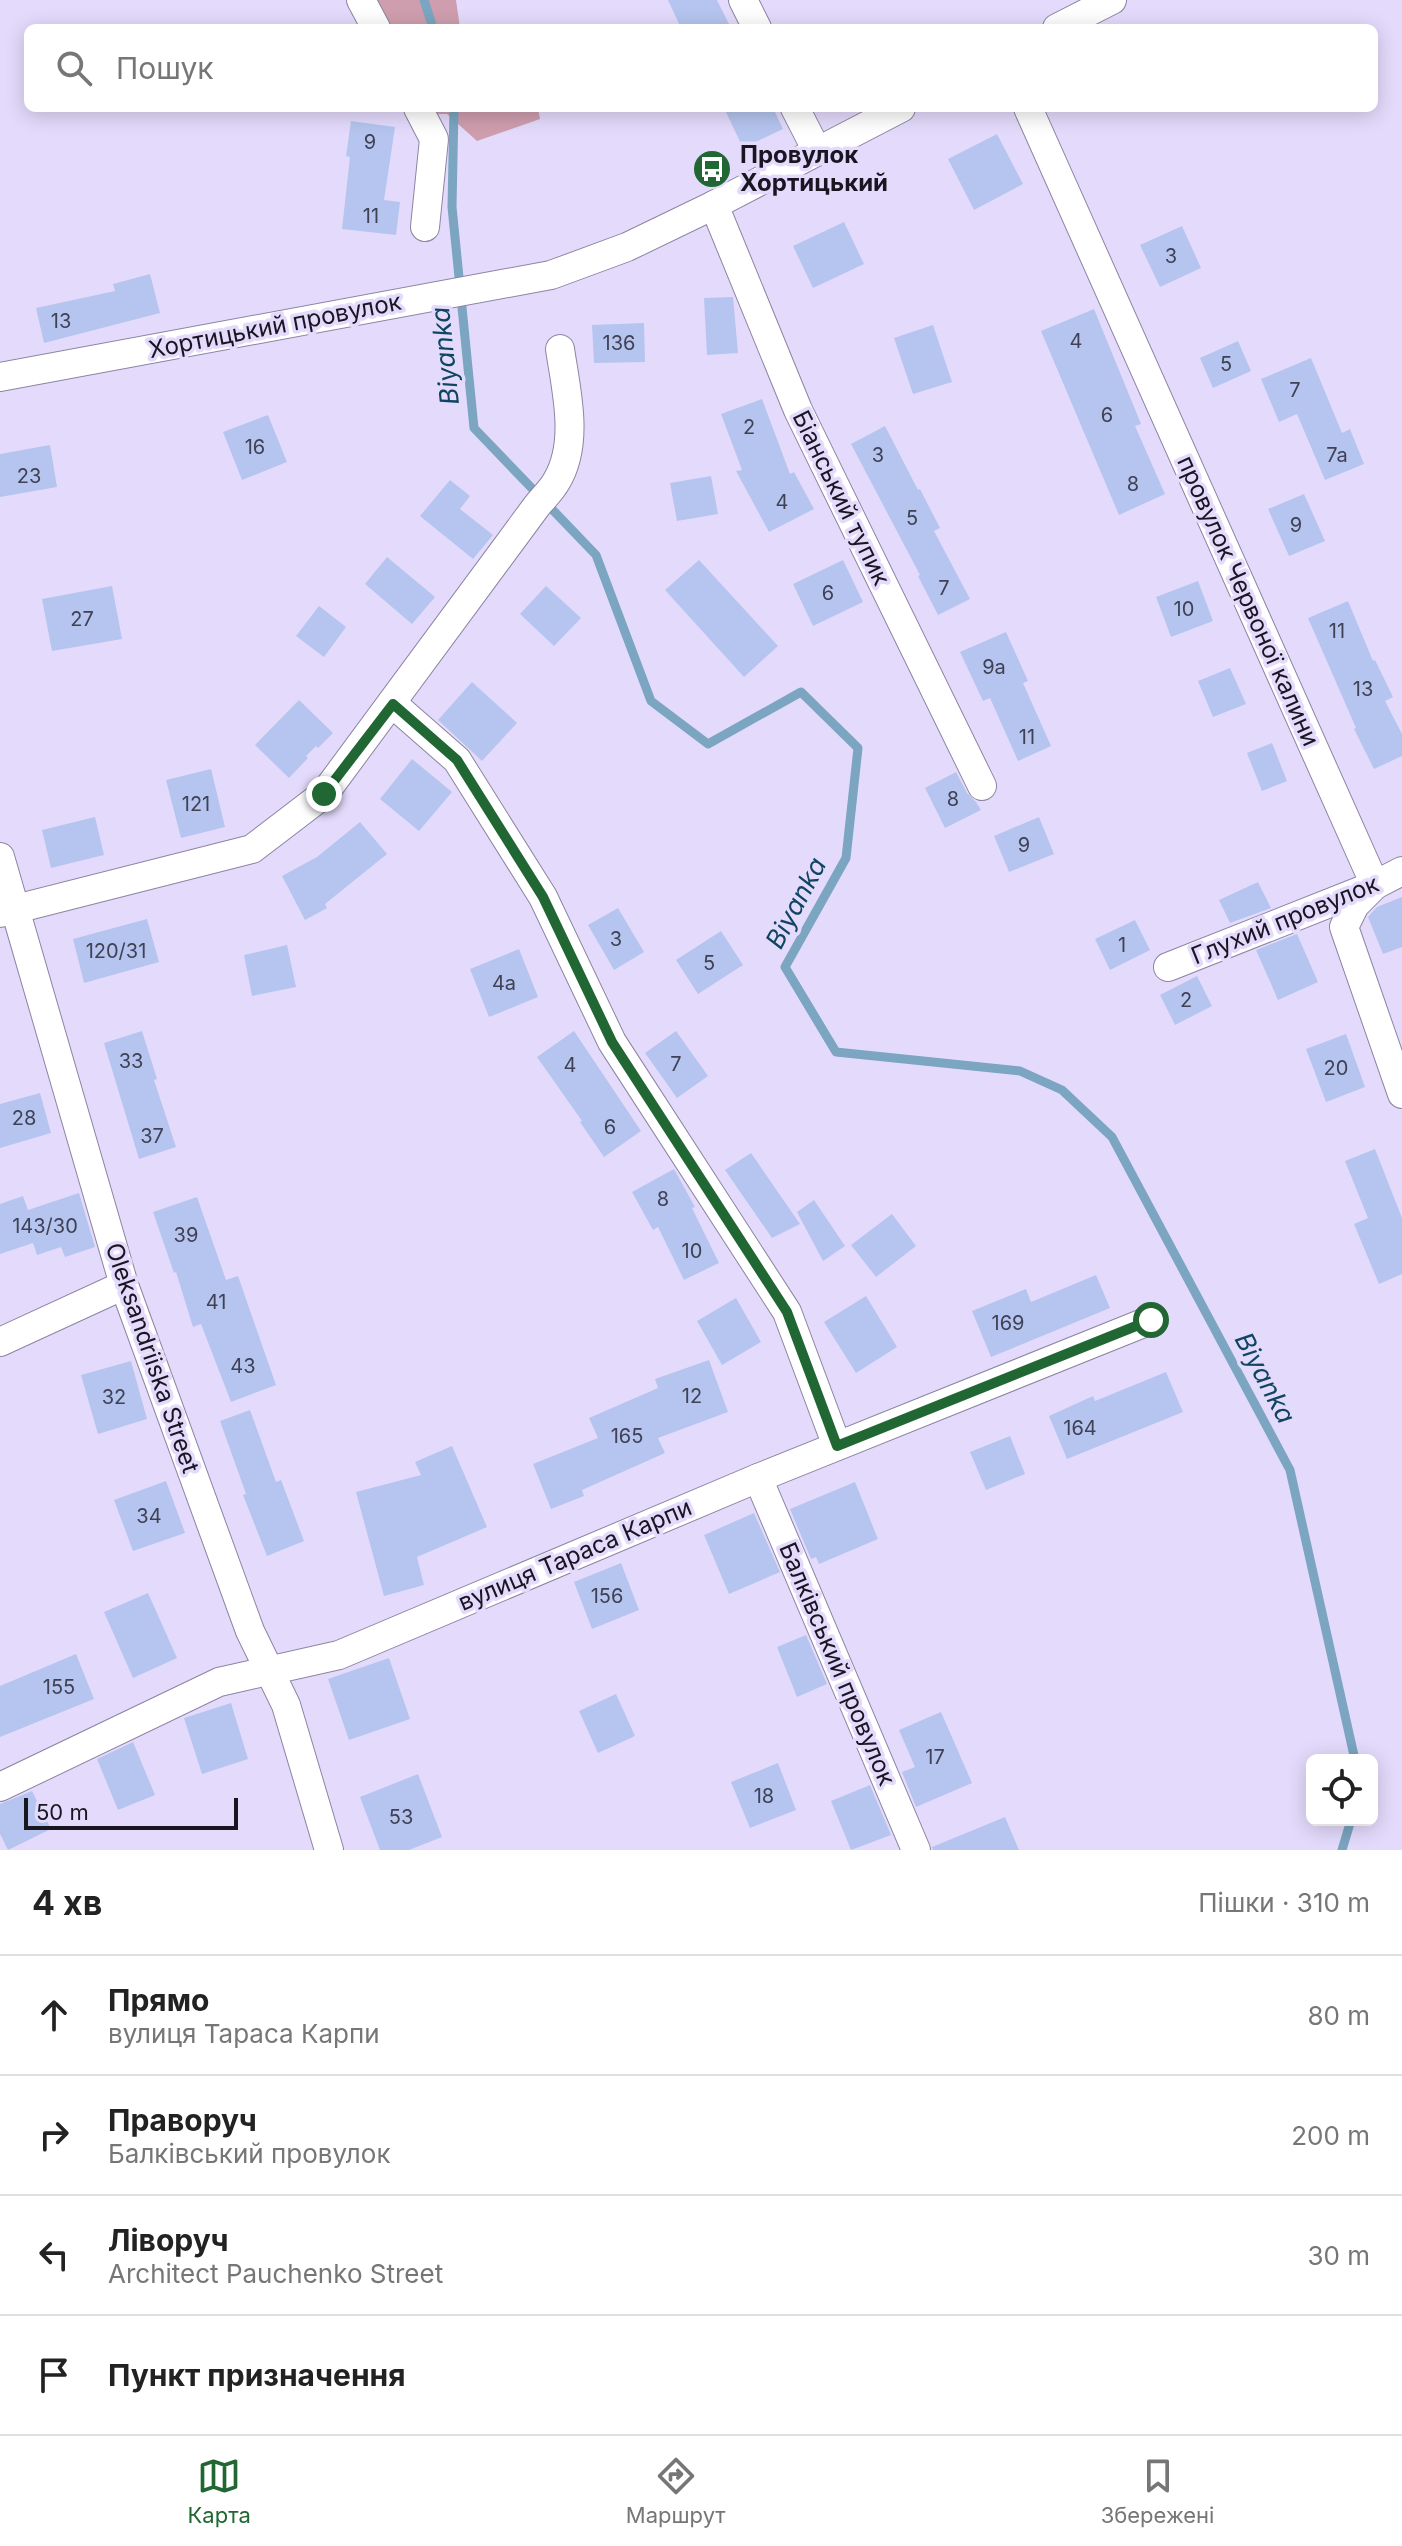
<!DOCTYPE html>
<html lang="uk">
<head>
<meta charset="utf-8">
<style>
  :root { --surface:#fff; --page:#f2f2f2; --text:#222; --muted:#767676; --line:#e0e0e0; --accent:#216733 }
  body { margin:0; font-family:Inter,sans-serif; background:var(--page); color:var(--text) }
  .controls { position:absolute; right:24px; bottom:24px; display:grid; overflow:hidden; border-radius:12px; box-shadow:0 4px 20px #0003 }
  .controls button { width:72px; height:72px; display:grid; place-items:center; padding:0; border:0; border-bottom:2px solid var(--line); background:var(--surface); color:var(--text); font:40px sans-serif }
  .scale { position:absolute; left:24px; bottom:20px; width:214px; box-sizing:border-box; padding-left:8px; border:4px solid #191521; border-top:0; font-size:22px; line-height:28px; white-space:nowrap; color:#191521; -webkit-text-stroke:6px #e4dbfc; paint-order:stroke }
  .stop { position:absolute; width:24px; height:24px; margin:-18px; border:6px solid #216733; border-radius:50%; background:#fff }
  .stop.end { background:#216733; border-color:#fff; box-shadow:0 2px 8px #0008 }
  .list { margin:0; padding:0; list-style:none }
  h2 { display:flex; justify-content:space-between; align-items:center; height:104px; margin:0; padding:0 32px; font-size:34px }
  h2 small { font-size:26px; font-weight:400; color:var(--muted) }
  .list li { display:grid; grid-template-columns:52px 1fr auto; gap:24px; align-items:center; box-sizing:border-box; height:120px; padding:0 32px; border-top:2px solid var(--line) }
  .list b { display:block; font-size:30px; white-space:nowrap }
  .list p { margin:0; font-size:26px; white-space:nowrap; color:var(--muted) }
  .list em { font-size:26px; font-style:normal; color:var(--muted) }
  .icon { flex:none; width:44px; height:44px; fill:none; stroke:currentColor; stroke-width:2; stroke-linecap:round; stroke-linejoin:round }
  .map { position:relative; flex:none; width:1402px; height:1850px; overflow:hidden }
  .search { position:absolute; background:var(--surface); box-shadow:0 4px 20px #0003; left:24px; right:24px; top:24px; height:88px; display:flex; align-items:center; gap:20px; box-sizing:border-box; padding:0 28px; border-radius:12px; color:var(--muted); font-size:30px }
  .sheet { height:584px; background:var(--surface) }
  nav { display:flex; justify-content:space-around; align-items:center; box-sizing:border-box; height:112px; border-top:2px solid var(--line); background:var(--surface); font-size:22px; color:var(--muted) }
  nav a { display:grid; justify-items:center; gap:4px }
  nav .on { color:var(--accent) }
  .map>svg:first-child { display:block }
</style>
</head>
<body>
<div class="map">
<svg width="1402" height="1850" viewBox="0 0 1402 1850">
  <rect width="100%" height="100%" fill="#e4dbfc"/>
  <g fill="#cf9eae">
    <path d="M377,0H456L460,28H391Z"/>
    <path d="M426,108H538L540,119L477,141L447,114H429Z"/>
  </g>
  <g fill="none" stroke-linecap="round" stroke-linejoin="round">
    <g stroke="#7ba5c1" stroke-width="9">
      <path d="M424,0L433,28"/>
      <path d="M454,108L452,207L474,428L596,555L651,701L708,744L801,692L858,748L846,858L785,967L836,1052L1020,1071L1062,1090L1112,1137L1290,1470L1355,1760"/>
      <path d="M1342,1850L1351,1820"/>
    </g>
  </g>
  <g fill="#b5c5ef">
    <path d="M668,0H717L731,28H681Z"/>
    <path d="M724,108H773L783,129L743,148Z"/>
    <path d="M351,121L395,127L384,200L400,202L396,235L342,229L350,157L346,156Z"/>
    <path d="M997,134L1023,184L974,210L948,159Z"/>
    <path d="M844,222L864,264L813,288L793,246Z"/>
    <path d="M1182,226L1201,268L1160,287L1140,245Z"/>
    <path d="M150,274L160,313L44,343L36,308L115,291L113,284Z"/>
    <path d="M733,297L738,353L707,355L704,298Z"/>
    <path d="M1094,309L1141,424L1135,426L1165,494L1119,515L1041,331Z"/>
    <path d="M644,323L645,362L594,363L592,325Z"/>
    <path d="M933,325L952,382L913,394L894,338Z"/>
    <path d="M1238,341L1251,371L1213,388L1200,358Z"/>
    <path d="M1311,358L1342,433L1350,429L1364,464L1325,480L1297,414L1279,422L1261,379Z"/>
    <path d="M762,399L790,474L794,472L814,509L769,532L736,471L742,470L721,414Z"/>
    <path d="M268,415L287,462L242,480L223,432Z"/>
    <path d="M885,426L918,490L920,489L940,528L934,531L970,599L938,615L918,576L920,575L851,444Z"/>
    <path d="M50,445L57,487L0,497V454Z"/>
    <path d="M711,476L718,514L677,521L670,483Z"/>
    <path d="M450,480L470,496L460,509L493,535L473,559L420,516Z"/>
    <path d="M1304,494L1325,541L1289,556L1268,509Z"/>
    <path d="M387,557L435,597L412,624L365,584Z"/>
    <path d="M699,560L778,646L744,677L665,590Z"/>
    <path d="M843,560L863,602L813,626L793,584Z"/>
    <path d="M1198,581L1213,621L1171,637L1156,597Z"/>
    <path d="M112,586L122,639L52,651L42,599Z"/>
    <path d="M546,586L581,618L554,646L520,614Z"/>
    <path d="M1348,601L1373,661L1375,660L1393,697L1385,701L1402,734V756L1374,769L1354,729L1356,728L1308,618Z"/>
    <path d="M319,606L346,627L324,657L296,636Z"/>
    <path d="M1006,632L1028,681L1023,683L1051,746L1018,761L990,698L983,701L960,652Z"/>
    <path d="M1230,668L1246,704L1213,717L1198,681Z"/>
    <path d="M472,682L517,723L482,761L438,720Z"/>
    <path d="M299,700L333,733L318,748L316,746L306,756L308,758L289,778L255,745Z"/>
    <path d="M1272,743L1287,781L1262,791L1247,753Z"/>
    <path d="M412,759L452,792L419,831L380,799Z"/>
    <path d="M211,769L225,827L181,838L166,780Z"/>
    <path d="M956,772L967,793L976,802L981,810L945,828L925,788Z"/>
    <path d="M95,817L104,855L51,868L42,830Z"/>
    <path d="M1039,817L1054,854L1009,872L994,836Z"/>
    <path d="M360,822L387,854L325,904L327,908L305,920L282,876L317,857Z"/>
    <path d="M1258,882L1271,908L1230,923L1219,900Z"/>
    <path d="M1402,897V947L1383,954L1368,917L1377,907Z"/>
    <path d="M618,908L644,952L614,970L588,925Z"/>
    <path d="M147,919L159,962L84,983L73,939Z"/>
    <path d="M1135,920L1150,950L1110,970L1095,939Z"/>
    <path d="M721,931L743,965L698,994L676,960Z"/>
    <path d="M1297,934L1318,982L1278,1000L1256,950Z"/>
    <path d="M287,945L296,987L252,996L244,955Z"/>
    <path d="M519,949L538,997L489,1017L470,969Z"/>
    <path d="M1197,976L1212,1006L1175,1025L1160,995Z"/>
    <path d="M142,1031L157,1079L154,1080L176,1147L139,1159L104,1043Z"/>
    <path d="M574,1031L641,1131L604,1157L580,1122L582,1121L537,1057Z"/>
    <path d="M676,1031L708,1076L677,1098L645,1053Z"/>
    <path d="M1346,1034L1365,1087L1326,1102L1306,1049Z"/>
    <path d="M40,1093L51,1133L0,1148V1104Z"/>
    <path d="M1375,1149L1402,1218V1274L1379,1284L1354,1224L1368,1218L1345,1161Z"/>
    <path d="M751,1153L800,1224L772,1238L725,1170Z"/>
    <path d="M674,1169L695,1207L692,1208L719,1263L684,1280L658,1227L653,1230L632,1192Z"/>
    <path d="M79,1193L95,1247L65,1257L61,1247L37,1255L33,1243L0,1254V1204L23,1196L28,1210Z"/>
    <path d="M197,1197L226,1280L238,1276L276,1385L231,1402L201,1324L193,1327L176,1272L174,1273L153,1212Z"/>
    <path d="M814,1200L845,1246L823,1261L797,1212Z"/>
    <path d="M892,1214L916,1246L876,1277L851,1245Z"/>
    <path d="M1096,1275L1110,1308L991,1357L972,1311L1026,1289L1031,1302Z"/>
    <path d="M866,1296L897,1347L856,1373L824,1322Z"/>
    <path d="M736,1298L761,1342L722,1365L697,1321Z"/>
    <path d="M709,1360L728,1412L658,1438L665,1453L582,1490L584,1496L551,1509L533,1464L598,1438L589,1418L658,1388L655,1379Z"/>
    <path d="M131,1361L147,1419L98,1434L81,1375Z"/>
    <path d="M1166,1372L1183,1412L1067,1459L1049,1416L1093,1396L1095,1401Z"/>
    <path d="M250,1410L276,1482L281,1480L304,1541L267,1556L243,1495L246,1494L220,1421Z"/>
    <path d="M1010,1436L1025,1474L986,1490L970,1452Z"/>
    <path d="M452,1446L487,1527L417,1557L424,1585L384,1596L356,1492L421,1475L415,1462Z"/>
    <path d="M166,1481L185,1533L133,1551L114,1500Z"/>
    <path d="M855,1482L878,1539L819,1564L816,1557L811,1559L790,1509Z"/>
    <path d="M754,1513L780,1572L729,1594L704,1535Z"/>
    <path d="M621,1563L639,1610L592,1629L574,1582Z"/>
    <path d="M148,1593L177,1658L133,1678L104,1612Z"/>
    <path d="M806,1635L827,1684L797,1697L777,1647Z"/>
    <path d="M76,1654L94,1699L0,1737V1686Z"/>
    <path d="M389,1658L410,1719L349,1740L328,1679Z"/>
    <path d="M616,1694L635,1736L598,1753L579,1711Z"/>
    <path d="M231,1703L248,1759L202,1774L184,1718Z"/>
    <path d="M941,1712L972,1783L916,1807L902,1772L915,1767L899,1730Z"/>
    <path d="M133,1742L155,1795L118,1810L97,1759Z"/>
    <path d="M778,1763L796,1810L750,1828L731,1782Z"/>
    <path d="M418,1774L442,1837L409,1850H380L360,1797Z"/>
    <path d="M870,1785L891,1835L851,1850L831,1801Z"/>
    <path d="M32,1791L51,1829L8,1850L0,1834V1804Z"/>
    <path d="M1005,1817L1019,1850H933L932,1847Z"/>
  </g>
  <g fill="none" stroke-linecap="round" stroke-linejoin="round">
    <g stroke="#8c84a2" stroke-width="30">
      <g id="minor">
        <path d="M361,0L376,28"/>
        <path d="M743,0L757,28"/>
        <path d="M1057,28L1112,0"/>
        <path d="M418,108L434,139L425,227"/>
        <path d="M795,108L817,151"/>
        <path d="M1028,108L1375,885L1355,905L1344,927L1402,1094"/>
        <path d="M714,205L798,410L982,786"/>
        <path d="M0,377L551,275L627,247L714,205L901,108"/>
        <path d="M393,704L457,760L543,897L612,1042L787,1312L837,1446"/>
        <path d="M0,857L124,1285L250,1631L286,1705L329,1850"/>
        <path d="M0,913L252,849L324,794L536,507C542,499 551,491 556,482C580,443 566,390 560,349"/>
        <path d="M1168,967L1375,885L1402,871"/>
        <path d="M0,1342L124,1285"/>
        <path d="M758,1478L916,1850"/>
        <path d="M0,1787L219,1682L339,1655L758,1478L1151,1320"/>
      </g>
    </g>
    <use href="#minor" stroke="#fff" stroke-width="28"/>
  </g>
  <g fill="none" stroke-linecap="round" stroke-linejoin="round">
    <path stroke="#216733" stroke-width="10" d="M324,794L393,704L457,760L543,897L612,1042L787,1312L837,1446L1151,1320"/>
  </g>
  <defs>
    <g id="bus-disc" transform="scale(2)"><circle r="9.5" fill="#216733" stroke="#e4dbfc"/><path d="M-5-6H5V4H4V6H2V4H-2V6H-4V4H-5ZM-3.5-4V0h7V-4ZM-3.5 1.2v1.5H-2V1.2ZM2 1.2v1.5H3.5V1.2Z" fill="#fff"/></g>
  </defs>
  <g fill-rule="evenodd">
    <use href="#bus-disc" x="712" y="169"/>
  </g>
  <g text-anchor="middle" stroke-width="7" stroke-linejoin="round" paint-order="stroke">
    <g font-size="20" fill="#404154">
      <text x="370" y="149">9</text>
      <text x="371" y="223">11</text>
      <text x="1171" y="263">3</text>
      <text x="61" y="328">13</text>
      <text x="1076" y="348">4</text>
      <text x="619" y="350">136</text>
      <text x="1226" y="371">5</text>
      <text x="1295" y="397">7</text>
      <text x="1107" y="422">6</text>
      <text x="749" y="434">2</text>
      <text x="255" y="454">16</text>
      <text x="878" y="462">3</text>
      <text x="1337" y="462">7а</text>
      <text x="29" y="483">23</text>
      <text x="1133" y="491">8</text>
      <text x="782" y="509">4</text>
      <text x="912" y="525">5</text>
      <text x="1296" y="532">9</text>
      <text x="944" y="595">7</text>
      <text x="828" y="600">6</text>
      <text x="1184" y="616">10</text>
      <text x="82" y="626">27</text>
      <text x="1337" y="638">11</text>
      <text x="994" y="674">9а</text>
      <text x="1363" y="696">13</text>
      <text x="1027" y="744">11</text>
      <text x="953" y="806">8</text>
      <text x="196" y="811">121</text>
      <text x="1024" y="852">9</text>
      <text x="616" y="946">3</text>
      <text x="1122" y="952">1</text>
      <text x="116" y="958">120/31</text>
      <text x="709" y="970">5</text>
      <text x="504" y="990">4а</text>
      <text x="1186" y="1007">2</text>
      <text x="131" y="1068">33</text>
      <text x="676" y="1071">7</text>
      <text x="570" y="1072">4</text>
      <text x="1336" y="1075">20</text>
      <text x="24" y="1125">28</text>
      <text x="610" y="1134">6</text>
      <text x="152" y="1143">37</text>
      <text x="663" y="1206">8</text>
      <text x="45" y="1233">143/30</text>
      <text x="186" y="1242">39</text>
      <text x="692" y="1258">10</text>
      <text x="216" y="1309">41</text>
      <text x="1008" y="1330">169</text>
      <text x="243" y="1373">43</text>
      <text x="692" y="1403">12</text>
      <text x="114" y="1404">32</text>
      <text x="1080" y="1435">164</text>
      <text x="627" y="1443">165</text>
      <text x="149" y="1523">34</text>
      <text x="607" y="1603">156</text>
      <text x="59" y="1694">155</text>
      <text x="935" y="1764">17</text>
      <text x="764" y="1803">18</text>
      <text x="401" y="1824">53</text>
    </g>
    <g font-size="24" font-weight="bold" fill="#191521" stroke="#e4dbfc" text-anchor="start">
      <text x="740" y="163">Провулок<tspan x="740" dy="28">Хортицький</tspan></text>
    </g>
    <g font-size="24" fill="#191521" stroke="#e4dbfc">
      <text transform="translate(275 326) rotate(-11)" y="8">Хортицький провулок</text>
      <text transform="translate(841 498) rotate(64)" y="8">Біанський тупик</text>
      <text transform="translate(1248 601) rotate(66)" y="8">провулок Червоної калини</text>
      <text transform="translate(1285 920) rotate(-22)" y="8">Глухий провулок</text>
      <text transform="translate(152 1358) rotate(71)" y="8">Oleksandriiska Street</text>
      <text transform="translate(575 1555) rotate(-23)" y="8">вулиця Тараса Карпи</text>
      <text transform="translate(837 1664) rotate(67)" y="8">Балківський провулок</text>
    </g>
    <g font-size="26" font-style="italic" fill="#104562" stroke="#e4dbfc">
      <text transform="translate(445 356) rotate(-96)" y="9">Biyanka</text>
      <text transform="translate(796 903) rotate(-62)" y="9">Biyanka</text>
      <text transform="translate(1265 1378) rotate(62)" y="9">Biyanka</text>
    </g>
  </g>
</svg>
<div class="controls">
<button><svg class="icon" aria-label="locate" viewBox="0 0 24 24"><circle cx="12" cy="12" r="6"/><path d="M12 2v4M12 18v4M2 12h4M18 12h4"/></svg></button>
</div>
<div class="scale">50 m</div>
<div class="stop" style="left:1151px;top:1320px"></div>
<div class="stop end" style="left:324px;top:794px"></div>
<div class="search"><svg class="icon" aria-label="search" viewBox="0 0 24 24"><circle cx="10" cy="10" r="6"/><path d="M15 15l6 6"/></svg>Пошук</div>
</div>
<section class="sheet">
<h2>4 хв<small>Пішки · 310 m</small></h2>
<ul class="list">
<li><svg class="icon" aria-label="ahead" viewBox="0 0 24 24"><path d="M12 20V5M6 11l6-6 6 6"/></svg><div><b>Прямо</b><p>вулиця Тараса Карпи</p></div><em>80 m</em></li>
<li><svg class="icon" aria-label="right" viewBox="0 0 24 24"><path d="M7 20v-9h11M14 6l5 5-5 5"/></svg><div><b>Праворуч</b><p>Балківський провулок</p></div><em>200 m</em></li>
<li><svg class="icon" aria-label="left" viewBox="0 0 24 24"><path d="M17 20v-9H6M10 6l-5 5 5 5"/></svg><div><b>Ліворуч</b><p>Architect Pauchenko Street</p></div><em>30 m</em></li>
<li><svg class="icon" aria-label="arrive" viewBox="0 0 24 24"><path d="M6 21V4h12l-3 4 3 4H6"/></svg><div><b>Пункт призначення</b></div></li>
</ul>
</section>
<nav>
<a class="on"><svg class="icon" aria-label="map" viewBox="0 0 24 24"><path d="M3 6l6-2 6 2 6-2v14l-6 2-6-2-6 2zM9 4v14M15 6v14"/></svg>Карта</a>
<a><svg class="icon" aria-label="directions" viewBox="0 0 24 24"><path d="M12 3l9 9-9 9-9-9zM9 14v-3h6M13 9l2 2-2 2"/></svg>Маршрут</a>
<a><svg class="icon" aria-label="saved" viewBox="0 0 24 24"><path d="M7 4h10v16l-5-4-5 4z"/></svg>Збережені</a>
</nav>
</body>
</html>
